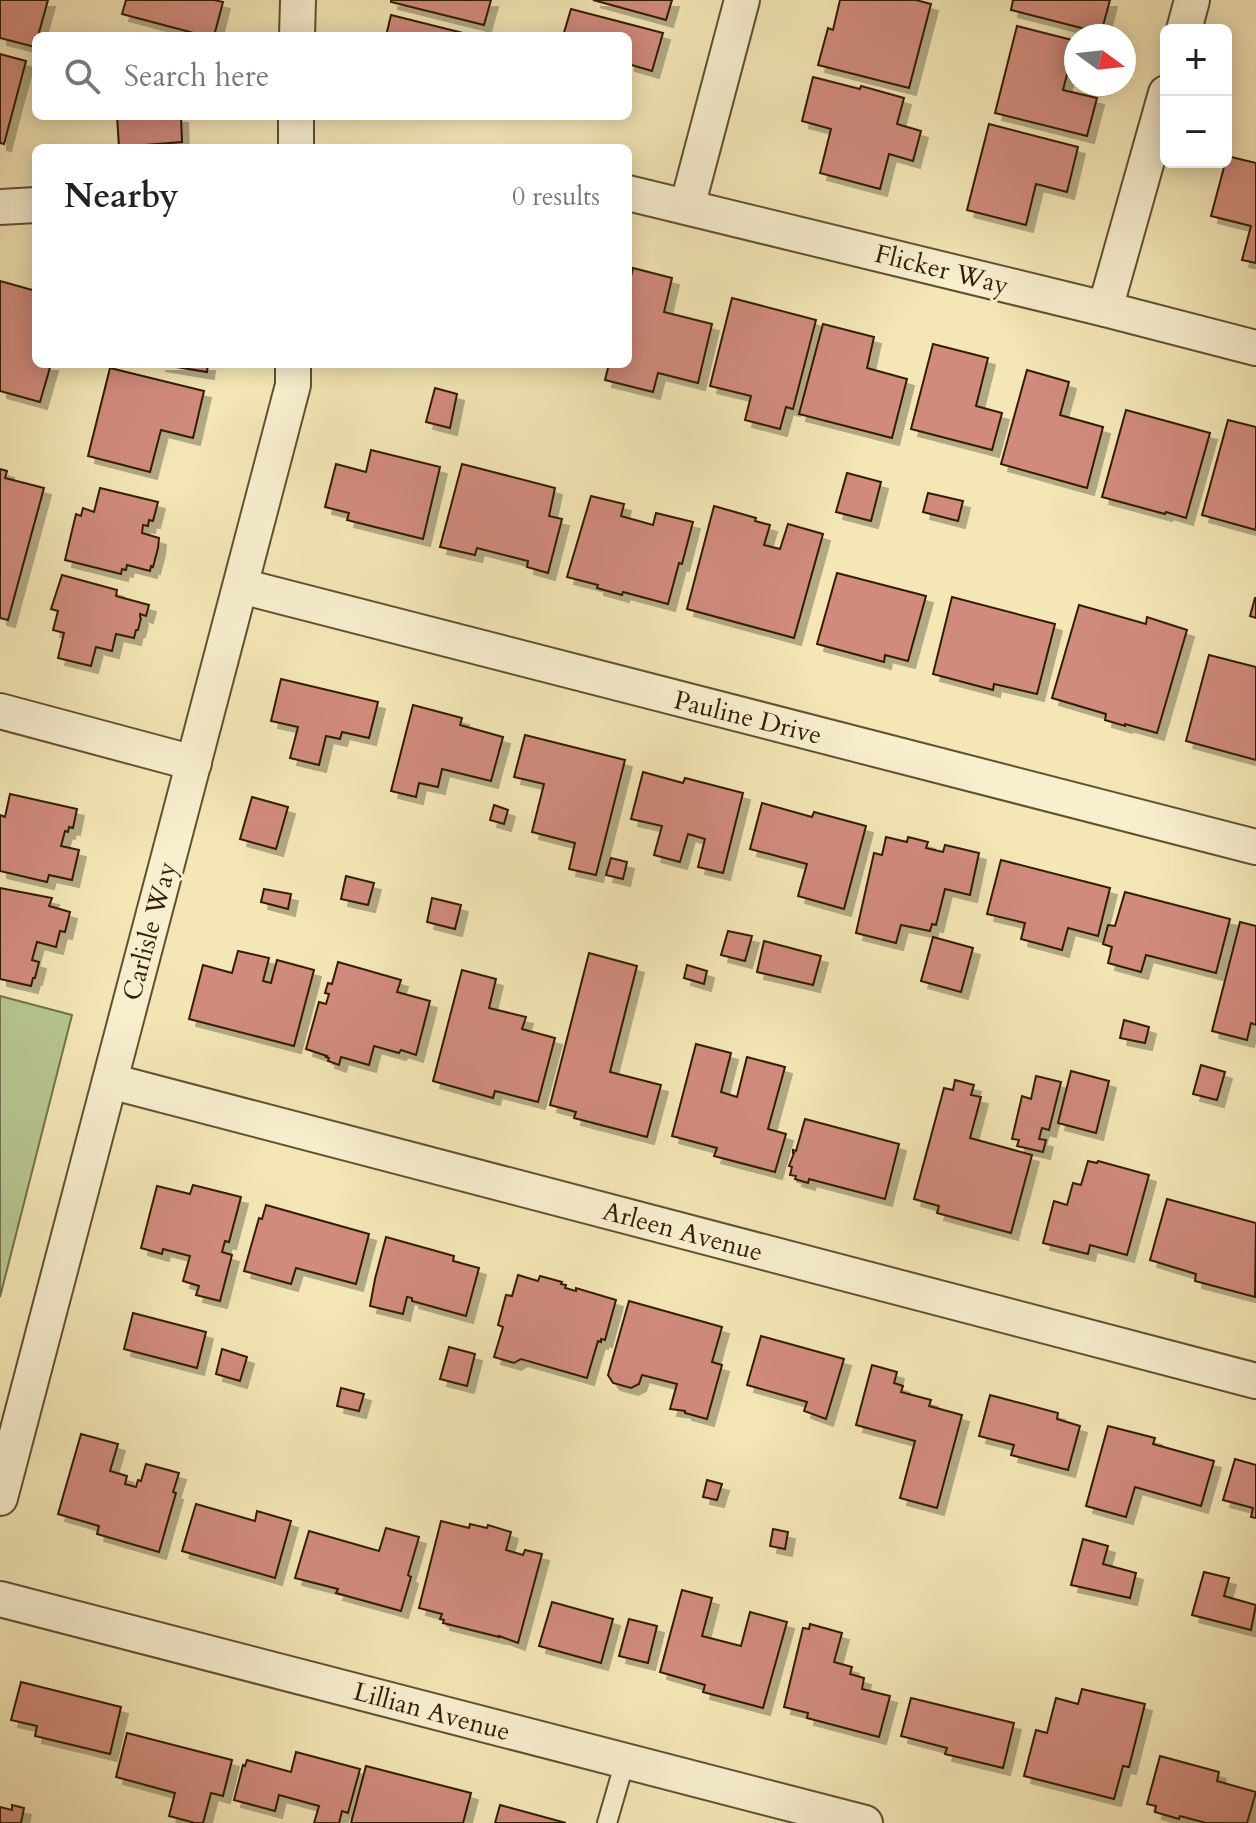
<!DOCTYPE html>
<html lang="en">
<head>
<meta charset="utf-8">
<style>
  :root { --surface:#fff; --page:#f6f6f6; --text:#222; --muted:#767676; --line:#e0e0e0 }
  body { margin:0; font-family:Cardo,serif; background:var(--page); color:var(--text) }
  .controls { position:absolute; right:24px; top:24px; display:grid; overflow:hidden; border-radius:12px; box-shadow:0 4px 20px #0003 }
  .controls button { width:72px; height:72px; display:grid; place-items:center; padding:0; border:0; border-bottom:2px solid var(--line); background:var(--surface); color:var(--text); font:40px sans-serif }
  .compass { position:absolute; left:1064px; top:24px; width:72px; height:72px; border-radius:50%; background:var(--surface); box-shadow:0 4px 20px #0003; rotate:105deg }
  .list { margin:0; padding:0; list-style:none }
  h2 { display:flex; justify-content:space-between; align-items:center; height:104px; margin:0; padding:0 32px; font-size:34px }
  h2 small { font-size:26px; font-weight:400; color:var(--muted) }
  .icon { flex:none; width:44px; height:44px; fill:none; stroke:currentColor; stroke-width:2; stroke-linecap:round; stroke-linejoin:round }
  .map { position:relative; flex:none; width:1256px; height:1823px; overflow:hidden }
  .search { position:absolute; background:var(--surface); box-shadow:0 4px 20px #0003; left:32px; top:32px; width:600px; height:88px; display:flex; align-items:center; gap:20px; box-sizing:border-box; padding:0 28px; border-radius:12px; color:var(--muted); font-size:30px }
  .panel { position:absolute; background:var(--surface); box-shadow:0 4px 20px #0003; left:32px; top:144px; width:600px; height:224px; border-radius:12px }
  .map>svg:first-child { display:block }
</style>
</head>
<body>
<div class="map">
<svg width="1256" height="1823" viewBox="0 0 1256 1823">
  <defs>
    <filter id="shadow"><feDropShadow dx="7" dy="7" stdDeviation="0" flood-color="#0004"/></filter>
  </defs>
  <rect width="100%" height="100%" fill="#f4e6b5"/>
  <filter id="stains"><feTurbulence type="fractalNoise" baseFrequency=".0025" numOctaves="4"/><feColorMatrix values="0 0 0 0 .2 0 0 0 0 .09 0 0 0 0 .02 0 0 0 .5 -.17"/></filter>
  <radialGradient id="worn" r=".72"><stop offset=".6" stop-color="#630" stop-opacity="0"/><stop offset="1" stop-color="#630" stop-opacity=".3"/></radialGradient>
  <path fill="#b7c691" stroke="#74724b" stroke-width="2" d="M0,996L72,1015L0,1297Z"/>
  <g fill="#d18b7d" stroke="#311f05" stroke-width="2" filter="url(#shadow)">
    <path d="M0,0H48L38,36H36L35,47L0,38Z"/>
    <path d="M126,0H214L223,2L214,36H205L122,14Z"/>
    <path d="M391,0H491L484,25L391,2Z"/>
    <path d="M593,0H672L666,20Z"/>
    <path d="M840,0H916L931,4L909,88L818,65L828,28L833,30Z"/>
    <path d="M1013,0H1110L1101,33L1011,10Z"/>
    <path d="M571,9L663,33L652,71L628,64V36H563Z"/>
    <path d="M391,15L475,36H386Z"/>
    <path d="M1017,26L1072,40L1066,62L1070,63L1063,90L1097,98L1087,136L995,113Z"/>
    <path d="M0,54L26,61L4,144L0,143Z"/>
    <path d="M813,77L860,89L861,86L904,98L897,124L921,131L913,161L889,154L880,189L820,173L831,129L802,121Z"/>
    <path d="M117,116H181L182,142L119,147Z"/>
    <path d="M989,124L1078,147L1067,192L1036,184L1026,225L967,210Z"/>
    <path d="M1227,156L1256,163V263L1242,260L1251,226L1211,216Z"/>
    <path d="M633,268L672,278L664,312L712,324L698,383L658,373L653,392L605,380L609,364H628V289Z"/>
    <path d="M0,281L36,291V364H51L40,402L0,391Z"/>
    <path d="M732,298L816,320L793,409L786,407L780,429L745,420L751,396L710,386Z"/>
    <path d="M823,324L874,337L867,368L907,379L892,438L799,414Z"/>
    <path d="M933,344L988,358L976,406L1002,413L992,450L911,429Z"/>
    <path d="M158,364H208L207,372Z"/>
    <path d="M110,368L204,391L193,438L161,430L150,472L88,456Z"/>
    <path d="M1027,370L1069,382L1060,415L1103,427L1087,488L1001,464Z"/>
    <path d="M435,388L457,394L450,428L426,422Z"/>
    <path d="M1126,410L1210,433L1186,518L1166,512L1165,514L1102,497Z"/>
    <path d="M1228,420L1256,427V530L1202,515Z"/>
    <path d="M371,450L440,467L423,539L347,520L349,513L325,507L336,464L366,472Z"/>
    <path d="M462,464L555,488L549,516L562,519L548,573L527,567L528,561L477,548L475,555L440,547Z"/>
    <path d="M0,469L7,471L5,478L44,488L8,620L0,618Z"/>
    <path d="M847,473L881,482L871,521L836,512Z"/>
    <path d="M100,488L158,502L153,521L149,520L148,526L143,525L142,533L159,538L158,548L153,567L151,566L150,571L127,565L126,570L122,569L121,574L65,560L76,514L81,516L83,508L94,512Z"/>
    <path d="M928,493L963,501L958,521L923,512Z"/>
    <path d="M591,496L624,504L621,516L653,525L656,513L693,522L682,564L679,563L668,604L623,592L622,595L597,588L598,585L567,577Z"/>
    <path d="M714,506L756,518L755,521L770,525L764,545L780,549L788,524L823,534L794,638L687,609Z"/>
    <path d="M837,573L926,596L908,661L885,655L884,662L817,644Z"/>
    <path d="M62,575L117,590L116,596L149,605L146,616L140,614V617L141,618L138,630H136L134,638L116,634L112,651L96,647L91,666L58,658L64,633L53,630L58,611L51,609Z"/>
    <path d="M952,597L1055,624L1037,694L994,684L993,690L933,674Z"/>
    <path d="M1255,598H1256V618L1250,616Z"/>
    <path d="M1079,605L1146,624L1147,617L1187,630L1157,733L1125,724V726L1105,720L1106,714L1052,698Z"/>
    <path d="M1209,655L1256,667V760L1186,741Z"/>
    <path d="M281,679L378,702L369,738L342,732L340,739L326,736L319,765L290,758L298,727L271,721Z"/>
    <path d="M413,705L462,718L460,725L503,737L491,781L442,769L438,787L419,783L416,797L391,791Z"/>
    <path d="M525,735L625,760L596,875L569,869L575,843L532,832L544,784L514,777Z"/>
    <path d="M643,772L683,783L685,778L743,793L723,873L698,867L705,839L688,834L680,862L654,855L662,826L631,819Z"/>
    <path d="M10,794L77,809L73,828L69,827L68,832L65,831L61,846L79,850L72,880L49,875L47,882L0,871V815L5,817Z"/>
    <path d="M252,797L288,807L276,849L240,839Z"/>
    <path d="M762,803L812,817L814,812L866,826L844,909L798,896L807,864L750,849Z"/>
    <path d="M494,805L508,810L504,824L490,820Z"/>
    <path d="M886,837L907,842L908,837L928,842L926,848L943,852L945,845L979,853L970,895L945,889L936,925L932,924L930,931L901,925L896,943L856,933L874,853L882,855Z"/>
    <path d="M611,858L627,862L623,879L606,875Z"/>
    <path d="M1001,860L1110,888L1098,936L1068,928L1062,950L1021,939L1025,923L987,914Z"/>
    <path d="M346,876L374,883L368,905L341,899Z"/>
    <path d="M0,888L52,898L49,906L70,912L65,932L60,931L56,947L37,942L32,960L39,962L35,978H33L31,986L0,979Z"/>
    <path d="M264,889L291,894L288,909L261,902Z"/>
    <path d="M1125,892L1230,919L1216,973L1146,955L1141,972L1108,963L1112,947L1103,944L1108,925L1115,926Z"/>
    <path d="M432,898L461,905L455,929L427,922Z"/>
    <path d="M1240,922L1256,926V1025L1251,1023L1247,1040L1212,1031Z"/>
    <path d="M728,931L752,936L745,961L721,955Z"/>
    <path d="M933,937L973,948L961,992L921,981Z"/>
    <path d="M764,941L821,956L813,985L757,972Z"/>
    <path d="M238,951L269,958L263,981L271,983L277,960L314,970L294,1046L189,1019L203,965L232,973Z"/>
    <path d="M589,953L637,966L610,1072L661,1085L647,1137L574,1118L576,1112L550,1105Z"/>
    <path d="M338,962L401,980L397,992L430,1001L416,1055L401,1050L399,1053L374,1046L369,1065L341,1057L339,1065L328,1061L329,1058L326,1057L327,1056L306,1049L319,1002L326,1004L329,994L325,993L328,983L332,984Z"/>
    <path d="M687,965L707,971L704,984L684,978Z"/>
    <path d="M462,970L496,979L489,1008L526,1017L522,1029L555,1038L538,1102L495,1091L493,1098L433,1081Z"/>
    <path d="M1124,1020L1149,1027L1145,1043L1120,1038Z"/>
    <path d="M696,1044L731,1053L721,1092L737,1097L747,1057L785,1067L768,1129L786,1134L775,1172L714,1156L717,1148L672,1136Z"/>
    <path d="M1201,1065L1225,1072L1217,1100L1193,1094Z"/>
    <path d="M1071,1071L1109,1081L1096,1133L1058,1123Z"/>
    <path d="M1036,1076L1061,1082L1049,1130L1042,1128L1039,1139L1046,1140L1043,1152L1017,1146L1019,1140L1012,1139L1022,1096L1031,1099Z"/>
    <path d="M955,1080L974,1085L971,1095L981,1097L970,1138L1032,1155L1011,1233L937,1213L939,1206L914,1199L944,1088L953,1090Z"/>
    <path d="M805,1119L899,1144L885,1199L809,1179L808,1183L795,1179L796,1176L790,1175L792,1167L789,1166L794,1153H793V1150L796,1151Z"/>
    <path d="M1088,1161L1097,1163L1098,1161L1149,1175L1127,1255L1090,1245L1088,1254L1043,1243L1054,1201L1067,1205L1073,1183L1081,1185Z"/>
    <path d="M193,1185L241,1197L229,1242L225,1241L222,1252L232,1255L220,1301L196,1295L199,1286L183,1281L190,1256L163,1249L162,1254L141,1248L157,1186L190,1194Z"/>
    <path d="M1167,1199L1256,1223L1255,1297L1195,1281L1196,1274L1150,1260Z"/>
    <path d="M266,1205L369,1234L356,1284L296,1268L291,1284L244,1271L259,1218L262,1219Z"/>
    <path d="M386,1237L454,1256L453,1261L479,1268L466,1316L412,1301V1298L407,1297L403,1314L370,1306L375,1279Z"/>
    <path d="M518,1275L538,1281L540,1276L562,1282L561,1284L566,1285L565,1288L576,1291V1288L616,1300L605,1340L601,1339V1342L598,1341L587,1378L521,1359L514,1363L494,1357L503,1327L498,1325L506,1295L512,1296Z"/>
    <path d="M629,1301L722,1327L712,1362L722,1365L707,1419L685,1413V1411L670,1409L677,1384L642,1375L639,1384L631,1388L613,1383L608,1375Z"/>
    <path d="M133,1313L206,1332L197,1368L124,1349Z"/>
    <path d="M761,1336L844,1359L826,1419L804,1411L807,1402L747,1385Z"/>
    <path d="M449,1347L475,1354L467,1386L440,1379Z"/>
    <path d="M222,1349L247,1357L240,1381L216,1374Z"/>
    <path d="M872,1365L897,1372L894,1383L903,1386L901,1392L931,1400L929,1406L962,1415L937,1508L900,1498L915,1441L856,1425Z"/>
    <path d="M341,1388L364,1394L359,1411L337,1406Z"/>
    <path d="M990,1395L1058,1413L1057,1419L1080,1426L1068,1470L1011,1455L1014,1445L979,1436Z"/>
    <path d="M1108,1426L1155,1438L1153,1444L1214,1461L1201,1506L1135,1487L1126,1517L1086,1506Z"/>
    <path d="M81,1434L118,1444L110,1471L127,1476L125,1484L136,1487L138,1480L141,1481L146,1464L179,1473L173,1492L176,1493L159,1552L97,1534L99,1526L58,1514Z"/>
    <path d="M1235,1459L1256,1465V1518L1251,1517L1253,1508L1223,1500Z"/>
    <path d="M707,1480L722,1484L717,1500L703,1497Z"/>
    <path d="M196,1504L255,1521L257,1511L291,1521L275,1578L182,1551Z"/>
    <path d="M441,1521L469,1528L470,1524L487,1528L488,1525L511,1532L506,1550L523,1555L525,1550L542,1554L518,1643L499,1636V1637L443,1623L444,1620L440,1619L442,1614L419,1608Z"/>
    <path d="M386,1528L419,1537L408,1575L411,1577L401,1611L336,1593L338,1589L295,1578L309,1531L379,1551Z"/>
    <path d="M773,1529L788,1532L785,1549L770,1546Z"/>
    <path d="M1083,1539L1108,1546L1103,1564L1136,1573L1130,1598L1071,1585Z"/>
    <path d="M1204,1572L1229,1578L1224,1596L1256,1605L1251,1630L1192,1615Z"/>
    <path d="M682,1590L712,1598L702,1636L741,1646L750,1612L787,1622L763,1708L703,1692L705,1685L660,1672Z"/>
    <path d="M552,1602L613,1619L601,1663L539,1646Z"/>
    <path d="M629,1619L657,1626L648,1663L619,1656Z"/>
    <path d="M810,1624L842,1633L834,1662L852,1667L850,1674L864,1678L862,1689L890,1696L879,1737L807,1718L808,1713L784,1707L803,1628L809,1629Z"/>
    <path d="M21,1682L121,1707L110,1754L35,1736L37,1726L11,1720Z"/>
    <path d="M1082,1689L1145,1704L1129,1767L1123,1766L1114,1799L1024,1776L1036,1730L1047,1733L1056,1698L1078,1704Z"/>
    <path d="M911,1698L1014,1723L1003,1768L945,1754L947,1748L901,1736Z"/>
    <path d="M127,1733L232,1760L223,1796L211,1793L203,1823H195L169,1816L175,1793L116,1777Z"/>
    <path d="M296,1752L360,1769L348,1813L342,1811L339,1823H314L319,1806L279,1795L275,1811L234,1800L243,1765L245,1766L247,1760L291,1772Z"/>
    <path d="M1160,1756L1219,1772L1217,1781L1256,1792L1247,1823H1206L1180,1816L1179,1819L1155,1812L1156,1806L1147,1804Z"/>
    <path d="M366,1766L471,1793L463,1823H351Z"/>
    <path d="M12,1805L24,1808L21,1823H0V1807L12,1810Z"/>
    <path d="M500,1805L566,1823H495Z"/>
  </g>
  <g fill="none" stroke-linecap="round" stroke-linejoin="round">
    <g stroke="#625131" stroke-width="22">
      <path id="service" d="M607,1823L625,1761"/>
    </g>
    <g stroke="#625131" stroke-width="38">
      <g id="minor">
        <path d="M1184,30L1192,0"/>
        <path d="M297,36L298,0"/>
        <path d="M296,148V116"/>
        <path d="M628,193L1105,309L1256,348"/>
        <path d="M0,207L36,205"/>
        <path d="M687,207L742,0"/>
        <path d="M1105,309L1166,93"/>
        <path d="M241,586L1256,847"/>
        <path d="M0,711L194,763"/>
        <path d="M110,1081L1256,1381"/>
        <path d="M0,1498L293,385V364"/>
        <path d="M0,1599L865,1823"/>
      </g>
    </g>
    <use href="#service" stroke="#f8efcf" stroke-width="18"/>
    <use href="#minor" stroke="#f8efcf" stroke-width="34"/>
  </g>
  <g text-anchor="middle" stroke-width="6" stroke-linejoin="round" paint-order="stroke">
    <g font-size="26" fill="#311f05" stroke="#f8efcf">
      <text transform="translate(942 269) rotate(14)" y="9">Flicker Way</text>
      <text transform="translate(748 717) rotate(14)" y="9">Pauline Drive</text>
      <text transform="translate(149 931) rotate(-75)" y="9">Carlisle Way</text>
      <text transform="translate(683 1231) rotate(15)" y="9">Arleen Avenue</text>
      <text transform="translate(432 1711) rotate(15)" y="9">Lillian Avenue</text>
    </g>
  </g>
  <rect width="100%" height="100%" filter="url(#stains)"/>
  <rect width="100%" height="100%" fill="url(#worn)"/>
</svg>
<div class="controls">
<button>+</button>
<button>−</button>
</div>
<svg class="compass" viewBox="-18 -18 36 36"><path d="M0-13l5 13h-10z" fill="#e53935"/><path d="M0 13l5-13h-10z" fill="#767676"/></svg>
<div class="search"><svg class="icon" aria-label="search" viewBox="0 0 24 24"><circle cx="10" cy="10" r="6"/><path d="M15 15l6 6"/></svg>Search here</div>
<section class="panel">
<h2>Nearby<small>0 results</small></h2>
<ul class="list">
</ul>
</section>
</div>
</body>
</html>
